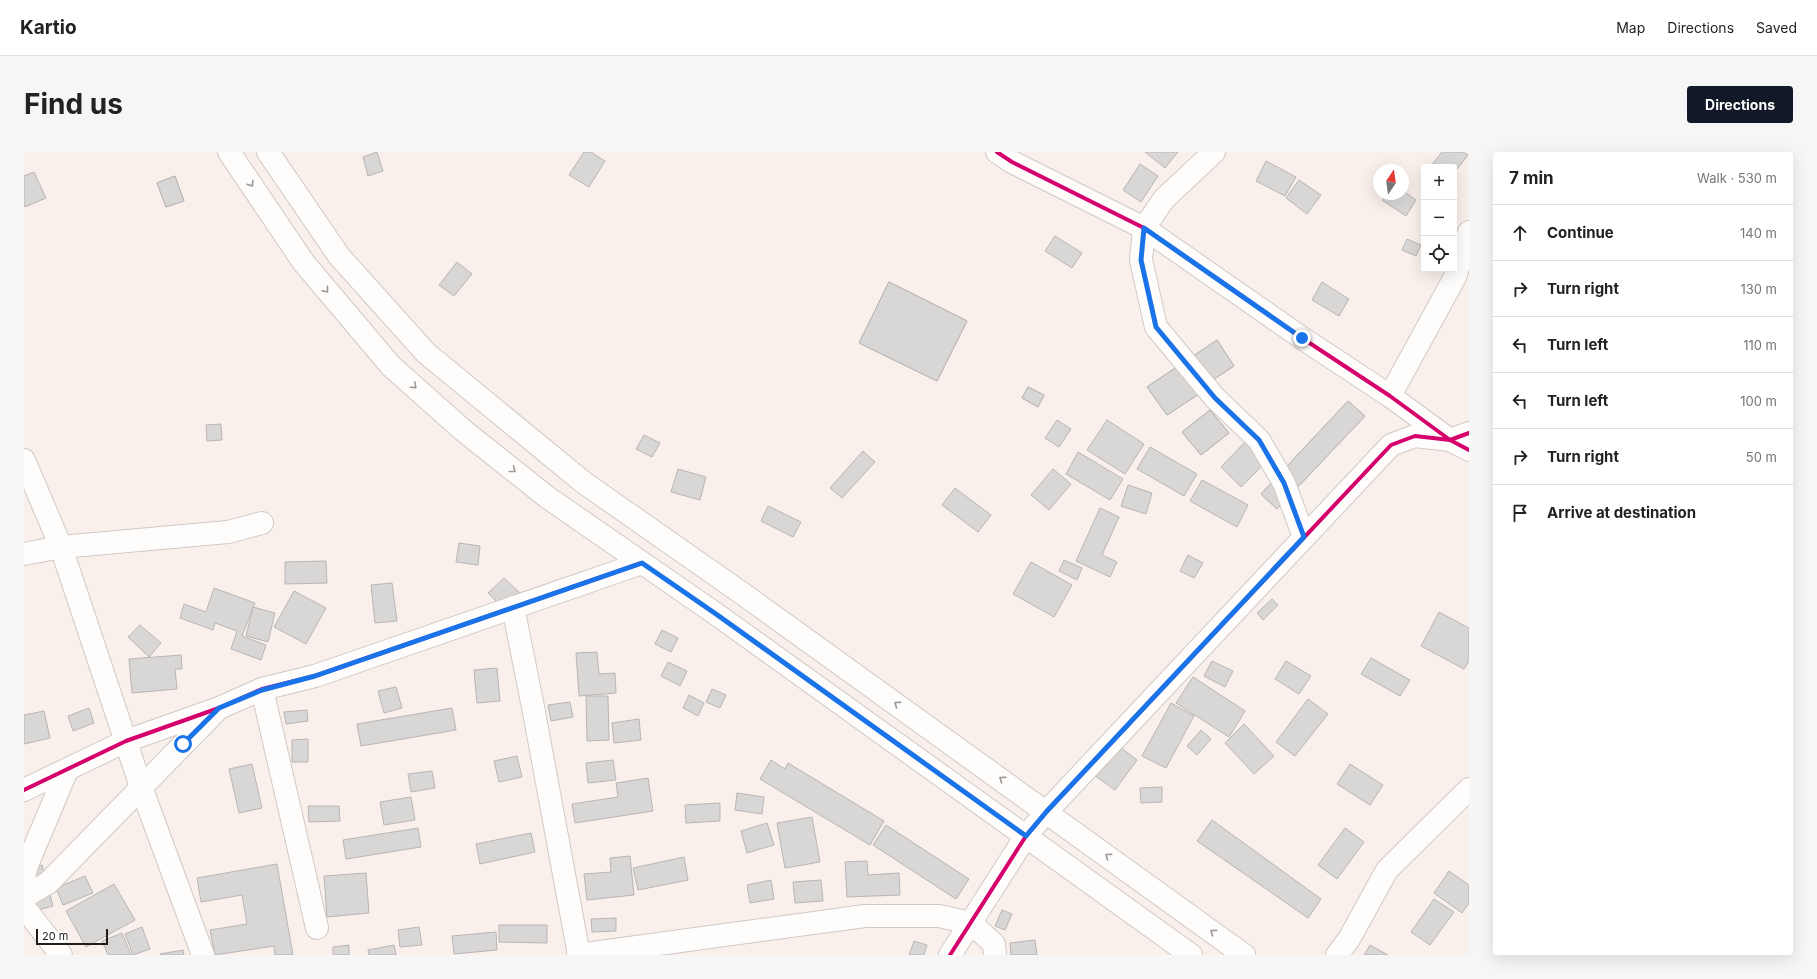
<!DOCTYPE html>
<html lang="en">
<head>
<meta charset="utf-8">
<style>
  :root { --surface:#fff; --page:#f6f6f6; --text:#222; --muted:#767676; --line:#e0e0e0; --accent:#111827 }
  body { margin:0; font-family:Inter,sans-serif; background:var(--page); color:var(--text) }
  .controls { position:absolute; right:12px; top:12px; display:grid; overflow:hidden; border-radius:4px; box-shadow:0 4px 16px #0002 }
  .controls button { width:36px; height:36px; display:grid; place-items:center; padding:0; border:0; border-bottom:1px solid var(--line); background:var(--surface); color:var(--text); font:20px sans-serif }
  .compass { position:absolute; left:1349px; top:12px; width:36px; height:36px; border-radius:50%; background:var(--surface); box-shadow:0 4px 16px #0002; rotate:13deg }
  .scale { position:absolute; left:12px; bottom:10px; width:72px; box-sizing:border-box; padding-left:4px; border:2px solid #231d1a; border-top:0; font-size:11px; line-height:14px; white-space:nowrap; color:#231d1a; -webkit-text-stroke:3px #fff; paint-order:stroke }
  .stop { position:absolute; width:12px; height:12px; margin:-9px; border:3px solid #1a73e8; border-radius:50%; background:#fff }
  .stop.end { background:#1a73e8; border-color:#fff; box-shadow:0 1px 4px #0008 }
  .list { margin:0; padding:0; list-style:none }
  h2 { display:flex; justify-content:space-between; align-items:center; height:52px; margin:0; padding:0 16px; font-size:17px }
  h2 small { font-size:13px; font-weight:400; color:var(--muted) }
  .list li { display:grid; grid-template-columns:26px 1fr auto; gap:12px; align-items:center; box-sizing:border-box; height:56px; padding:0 16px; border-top:1px solid var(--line) }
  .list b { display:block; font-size:15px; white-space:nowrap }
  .list em { font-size:13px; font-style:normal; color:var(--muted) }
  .icon { flex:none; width:22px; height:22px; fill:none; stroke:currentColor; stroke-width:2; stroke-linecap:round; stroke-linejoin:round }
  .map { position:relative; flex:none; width:1445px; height:803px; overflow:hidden; border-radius:4px }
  header { display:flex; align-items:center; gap:24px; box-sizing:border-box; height:56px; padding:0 20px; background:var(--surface); border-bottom:1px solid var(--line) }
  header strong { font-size:19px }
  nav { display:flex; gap:22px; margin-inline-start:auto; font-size:14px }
  .intro { display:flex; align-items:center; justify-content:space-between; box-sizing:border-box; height:96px; padding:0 24px }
  h1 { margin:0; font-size:28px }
  .button { padding:10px 18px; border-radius:4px; background:var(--accent); color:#fff; font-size:14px; font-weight:700 }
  main { display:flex; gap:24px; padding:0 24px }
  aside { flex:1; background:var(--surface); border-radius:4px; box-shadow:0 4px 16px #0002 }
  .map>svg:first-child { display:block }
</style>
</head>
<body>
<header>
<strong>Kartio</strong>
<nav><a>Map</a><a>Directions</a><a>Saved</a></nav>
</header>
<div class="intro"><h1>Find us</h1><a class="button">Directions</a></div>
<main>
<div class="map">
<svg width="1445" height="803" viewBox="0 0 1445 803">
  <rect width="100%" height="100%" fill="#f9f0eb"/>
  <g fill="#d9d6d6" stroke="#b9b5b5">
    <path d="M353,0L359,19L344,24L339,5Z"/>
    <path d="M560,0H567L581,9L565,35L545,23Z"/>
    <path d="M1121,0H1154L1141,16Z"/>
    <path d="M1418,0H1439L1444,3L1430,21V15H1406Z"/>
    <path d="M1242,9L1272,25L1261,44L1232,29Z"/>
    <path d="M1116,12L1134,24L1117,50L1099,38Z"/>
    <path d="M10,20L22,46L1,55L0,52V24Z"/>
    <path d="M151,24L160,49L142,55L133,31Z"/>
    <path d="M151,24L160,49L142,55L133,31Z"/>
    <path d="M1275,28L1297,43L1283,62L1262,46Z"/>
    <path d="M1379,39L1392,48L1382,64L1358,48L1363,42H1379Z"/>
    <path d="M1031,84L1058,101L1048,116L1021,99Z"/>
    <path d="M1383,87L1397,93L1392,104L1378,98Z"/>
    <path d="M433,110L448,122L430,144L415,133Z"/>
    <path d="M865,130L943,169L913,229L835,191Z"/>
    <path d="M865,130L943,169L913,229L835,191Z"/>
    <path d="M1298,130L1325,147L1315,164L1288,148Z"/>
    <path d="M1193,188L1210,214L1175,237L1178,240L1143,263L1123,235Z"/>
    <path d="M1193,188L1210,214L1175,237L1178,240L1143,263L1123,235Z"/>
    <path d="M1004,235L1020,243L1014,255L998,246Z"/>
    <path d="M1004,235L1020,243L1014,255L998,246Z"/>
    <path d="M1324,249L1341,264L1253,357L1237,342Z"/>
    <path d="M1324,249L1341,264L1253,357L1237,342Z"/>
    <path d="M1186,258L1205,281L1177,303L1158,280Z"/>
    <path d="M1186,258L1205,281L1177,303L1158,280Z"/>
    <path d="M1033,268L1047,277L1035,295L1021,286Z"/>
    <path d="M1083,268L1120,292L1101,322L1063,298Z"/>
    <path d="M197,272L198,288L183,289L182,273Z"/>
    <path d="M620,283L636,291L628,305L612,297Z"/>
    <path d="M1222,289L1243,309L1217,335L1197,315Z"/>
    <path d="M1126,295L1173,322L1160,344L1113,317Z"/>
    <path d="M839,299L851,310L818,346L806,336Z"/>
    <path d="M1054,300L1099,327L1086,348L1042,322Z"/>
    <path d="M654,317L682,325L676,348L647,340Z"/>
    <path d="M1029,317L1047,332L1025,358L1007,343Z"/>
    <path d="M1178,328L1224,353L1213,375L1166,349Z"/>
    <path d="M1104,333L1128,341L1122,362L1097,354Z"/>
    <path d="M931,336L967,363L954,380L918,353Z"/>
    <path d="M744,354L777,370L769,385L737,369Z"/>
    <path d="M1076,356L1095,365L1078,403L1093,410L1086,425L1052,409Z"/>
    <path d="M435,391L456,394L454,413L432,410Z"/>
    <path d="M1164,403L1179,411L1170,426L1156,419Z"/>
    <path d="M1040,408L1058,416L1053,428L1035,419Z"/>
    <path d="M302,409L303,431L261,432V410Z"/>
    <path d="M1007,410L1048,433L1030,465L989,442Z"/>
    <path d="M480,426L497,442L481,458L464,441Z"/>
    <path d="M368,431L373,469L351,471L347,433Z"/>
    <path d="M190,436L231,451L218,484L242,493L237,508L207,497L213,479L191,471L189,478L156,466L160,452L182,460Z"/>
    <path d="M270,439L302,456L282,492L250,475Z"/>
    <path d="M1248,447L1254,453L1239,468L1233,461Z"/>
    <path d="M229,455L251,461L244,490L222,484Z"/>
    <path d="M1415,460L1445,476V509L1440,517L1397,494Z"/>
    <path d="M116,473L137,491L125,505L104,485Z"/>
    <path d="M638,478L654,486L647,500L631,492Z"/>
    <path d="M573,500L575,522L591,521L592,541L555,544L552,501Z"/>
    <path d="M157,503L158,517H151L153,537L108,541L105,507Z"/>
    <path d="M1347,506L1386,528L1376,544L1337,522Z"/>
    <path d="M1188,509L1209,519L1201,535L1180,524Z"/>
    <path d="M1262,509L1287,524L1275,542L1251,527Z"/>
    <path d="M644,510L663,519L656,534L637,524Z"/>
    <path d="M473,516L476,549L453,551L450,518Z"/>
    <path d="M1169,525L1221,559L1205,585L1152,551Z"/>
    <path d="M372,535L378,556L360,561L354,539Z"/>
    <path d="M688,537L702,543L696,556L682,550Z"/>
    <path d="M665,543L680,551L674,564L659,556Z"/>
    <path d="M562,544H584L585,588L563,589Z"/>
    <path d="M1284,547L1304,562L1271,604L1252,590Z"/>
    <path d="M546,550L549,565L527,569L524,553Z"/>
    <path d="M1147,551L1170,564L1142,616L1118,604Z"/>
    <path d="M65,556L70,571L49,579L44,564Z"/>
    <path d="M428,556L432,578L337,594L333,572Z"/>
    <path d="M283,558L284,569L262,572L260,560Z"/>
    <path d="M20,559L26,586L0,592V563Z"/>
    <path d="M615,567L617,588L590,591L588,571Z"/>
    <path d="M1220,572L1250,604L1230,622L1201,591Z"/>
    <path d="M1177,578L1187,587L1173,603L1163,594Z"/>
    <path d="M284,587V610H268V588Z"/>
    <path d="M1092,592L1113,608L1091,638L1070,623Z"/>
    <path d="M493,604L498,625L475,630L470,609Z"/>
    <path d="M589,608L592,628L564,631L562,611Z"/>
    <path d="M747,608L761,617L764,611L860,669L846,693L736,627Z"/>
    <path d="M228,612L238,656L215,661L205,617Z"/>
    <path d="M1326,612L1359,633L1346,653L1313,632Z"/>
    <path d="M408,619L411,636L387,640L384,622Z"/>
    <path d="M624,626L629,659L551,671L548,652L594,645L592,631Z"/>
    <path d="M1138,635V650L1117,651L1116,636Z"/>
    <path d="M713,641L740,645L738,662L711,658Z"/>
    <path d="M387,645L391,668L360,673L356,650Z"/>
    <path d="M696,651V669L662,671L661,653Z"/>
    <path d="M284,654H315L316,669L285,670Z"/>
    <path d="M788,665L796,710L761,716L753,671Z"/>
    <path d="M1188,668L1297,747L1284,766L1173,689Z"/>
    <path d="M743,671L750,693L723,701L717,679Z"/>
    <path d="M862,673L945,727L932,747L849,693Z"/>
    <path d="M394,676L397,695L322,707L319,688Z"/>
    <path d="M1321,676L1340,690L1313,727L1294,713Z"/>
    <path d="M507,681L511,700L456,712L452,692Z"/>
    <path d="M606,704L610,743L563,748L560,722L587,720L586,706Z"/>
    <path d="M660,705L664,728L614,738L609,716Z"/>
    <path d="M843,709L844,723L875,721L876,743L823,745L821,710Z"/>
    <path d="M253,712L269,803H251L250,794L191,803L186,778L223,772L218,743L177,750L173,726Z"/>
    <path d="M18,713L29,754L0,762V718Z"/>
    <path d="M1425,719L1445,733V751L1438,761L1410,741Z"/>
    <path d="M342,721L345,761L303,765L300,724Z"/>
    <path d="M61,724L69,741L39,753L32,736Z"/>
    <path d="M747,728L750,747L726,751L723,733Z"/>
    <path d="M797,728L799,749L771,751L769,730Z"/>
    <path d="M90,732L111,768L62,795L42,759Z"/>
    <path d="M1410,747L1430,760L1406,793L1387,780Z"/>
    <path d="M978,758L988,762L981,778L971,774Z"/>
    <path d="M592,766V779L568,780L567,767Z"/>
    <path d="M475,773H523V791L475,790Z"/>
    <path d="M118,775L126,797L109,803L101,782Z"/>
    <path d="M395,775L398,793L376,795L374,778Z"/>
    <path d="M472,780L473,798L430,802L428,784Z"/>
    <path d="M98,781L107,803H84L78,789Z"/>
    <path d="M1011,788L1013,803H987L986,791Z"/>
    <path d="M890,789L903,793L900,803H885Z"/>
    <path d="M325,793V803H309V795Z"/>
    <path d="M370,793L372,803H345L344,798Z"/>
    <path d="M1346,793L1364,803H1340Z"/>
    <path d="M159,798L160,803H136V802Z"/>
  </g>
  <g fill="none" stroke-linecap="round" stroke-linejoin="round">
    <g stroke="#d0c9c5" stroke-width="24">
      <g id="minor">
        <path d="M973,0L988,10L1120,76L1278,186L1366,244L1426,288L1445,298"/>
        <path d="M1190,0L1140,47L1120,76L1117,108L1132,175L1191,246L1235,288L1260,331L1280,385"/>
        <path d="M1366,244L1431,125L1445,80"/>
        <path d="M0,308L37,395L117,635L179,803"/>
        <path d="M0,402L37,395L204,380L238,371"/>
        <path d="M489,455L509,555L555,803"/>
        <path d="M238,537L293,776"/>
        <path d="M0,638L102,589L195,556L238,537L291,524L618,411"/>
        <path d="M0,725L3,713L43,618"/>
        <path d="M0,745L24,731L191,560"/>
        <path d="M0,755L37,803"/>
        <path d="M554,803L841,764H915L947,771L970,792L971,803"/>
        <path d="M926,803L1002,684L1023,659L1367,293L1391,284L1426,288L1445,281"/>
        <path d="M1313,803L1325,787L1363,718L1445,637"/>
      </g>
    </g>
    <g stroke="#d0c9c5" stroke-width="24">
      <g id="secondary">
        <path d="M205,0L280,111L367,214L440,279L523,345L692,462L1167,803"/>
        <path d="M244,0L315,104L402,201L559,330L719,442L1220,803"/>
      </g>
    </g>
    <use href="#minor" stroke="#fefdfc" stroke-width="22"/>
    <use href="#secondary" stroke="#fefdfc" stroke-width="22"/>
    <g stroke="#fff" stroke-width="6">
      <g id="cycleway">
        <path d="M973,0L988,10L1120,76L1278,186L1366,244L1426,288L1445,298"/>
        <path d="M0,638L102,589L195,556L238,537L291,524L618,411"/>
        <path d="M926,803L1002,684L1023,659L1367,293L1391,284L1426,288L1445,281"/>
      </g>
    </g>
    <use href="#cycleway" stroke="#d6006c" stroke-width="4"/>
  </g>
  <defs><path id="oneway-chevron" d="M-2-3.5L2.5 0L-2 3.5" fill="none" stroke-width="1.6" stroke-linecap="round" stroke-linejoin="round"/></defs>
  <g stroke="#9b9896">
    <use href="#oneway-chevron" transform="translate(227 32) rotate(56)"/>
    <use href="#oneway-chevron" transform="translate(302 138) rotate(50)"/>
    <use href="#oneway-chevron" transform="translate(390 234) rotate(42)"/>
    <use href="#oneway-chevron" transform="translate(489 318) rotate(38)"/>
    <use href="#oneway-chevron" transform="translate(873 552) rotate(-144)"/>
    <use href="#oneway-chevron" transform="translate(978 627) rotate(-144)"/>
    <use href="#oneway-chevron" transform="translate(1084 704) rotate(-144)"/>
    <use href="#oneway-chevron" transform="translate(1189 780) rotate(-144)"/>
  </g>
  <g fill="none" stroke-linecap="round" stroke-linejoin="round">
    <path stroke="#1a73e8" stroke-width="5" d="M159,592L195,556L238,538L291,524L618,411L692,462L1002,684L1023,659L1280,385L1260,331L1235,288L1191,246L1132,175L1117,108L1120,76L1278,186"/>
  </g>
</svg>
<div class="controls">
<button>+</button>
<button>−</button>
<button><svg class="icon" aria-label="locate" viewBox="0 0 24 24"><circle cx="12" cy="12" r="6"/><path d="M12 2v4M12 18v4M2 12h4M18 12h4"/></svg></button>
</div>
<svg class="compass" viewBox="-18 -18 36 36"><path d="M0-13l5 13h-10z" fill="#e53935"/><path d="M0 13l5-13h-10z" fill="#767676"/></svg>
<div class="scale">20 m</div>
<div class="stop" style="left:159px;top:592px"></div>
<div class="stop end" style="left:1278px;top:186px"></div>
</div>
<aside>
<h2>7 min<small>Walk · 530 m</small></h2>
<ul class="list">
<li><svg class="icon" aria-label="ahead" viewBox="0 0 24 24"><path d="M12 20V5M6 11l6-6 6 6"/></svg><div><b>Continue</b></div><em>140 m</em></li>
<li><svg class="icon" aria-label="right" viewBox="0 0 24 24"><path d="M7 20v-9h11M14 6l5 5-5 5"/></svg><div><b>Turn right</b></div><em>130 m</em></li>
<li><svg class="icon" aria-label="left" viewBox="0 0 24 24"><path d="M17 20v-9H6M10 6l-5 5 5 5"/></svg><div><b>Turn left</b></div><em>110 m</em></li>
<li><svg class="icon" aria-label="left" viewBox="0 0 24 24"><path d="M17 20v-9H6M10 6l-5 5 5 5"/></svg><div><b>Turn left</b></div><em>100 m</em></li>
<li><svg class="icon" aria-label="right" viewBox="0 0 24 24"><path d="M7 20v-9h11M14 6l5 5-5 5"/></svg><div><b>Turn right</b></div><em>50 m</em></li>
<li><svg class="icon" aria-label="arrive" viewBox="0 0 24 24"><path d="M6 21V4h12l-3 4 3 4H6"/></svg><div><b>Arrive at destination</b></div></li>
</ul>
</aside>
</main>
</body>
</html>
